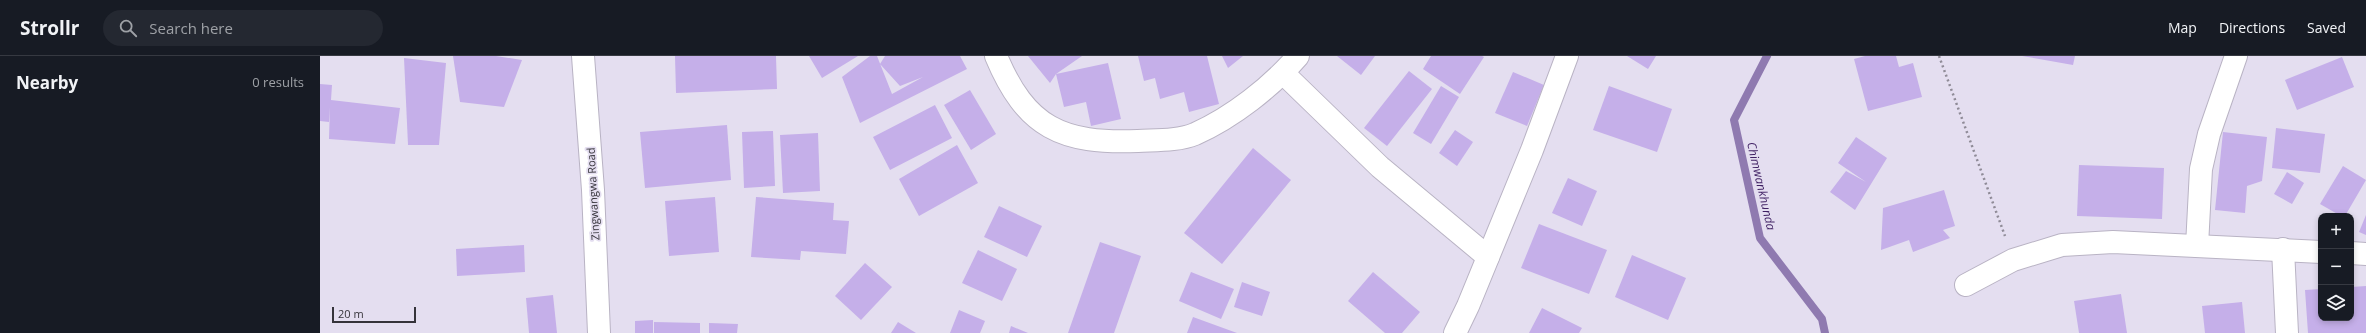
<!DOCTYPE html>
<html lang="en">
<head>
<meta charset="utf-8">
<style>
  :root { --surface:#171b24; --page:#242831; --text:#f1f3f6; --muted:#9ea1a6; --line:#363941 }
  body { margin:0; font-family:"Open Sans",sans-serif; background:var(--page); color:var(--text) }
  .controls { position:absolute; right:12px; bottom:12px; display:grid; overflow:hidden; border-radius:8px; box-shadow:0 2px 6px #0003 }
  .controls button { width:36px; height:36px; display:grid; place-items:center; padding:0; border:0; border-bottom:1px solid var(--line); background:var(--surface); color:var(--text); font:20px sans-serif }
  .scale { position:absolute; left:12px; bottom:10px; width:84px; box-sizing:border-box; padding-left:4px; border:2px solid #35333a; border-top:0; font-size:11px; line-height:14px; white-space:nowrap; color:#35333a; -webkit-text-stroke:3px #e4def0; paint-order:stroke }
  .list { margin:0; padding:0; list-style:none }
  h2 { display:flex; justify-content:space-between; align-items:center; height:52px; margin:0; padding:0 16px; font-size:17px }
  h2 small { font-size:13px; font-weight:400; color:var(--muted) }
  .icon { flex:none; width:22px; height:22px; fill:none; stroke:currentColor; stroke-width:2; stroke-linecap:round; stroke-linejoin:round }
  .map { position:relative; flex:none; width:2046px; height:277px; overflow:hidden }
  header { display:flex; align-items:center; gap:24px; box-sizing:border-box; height:56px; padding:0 20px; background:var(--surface); border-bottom:1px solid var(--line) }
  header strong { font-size:19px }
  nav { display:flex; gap:22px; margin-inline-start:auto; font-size:14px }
  .search { width:280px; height:36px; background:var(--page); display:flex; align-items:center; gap:10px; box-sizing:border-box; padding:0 14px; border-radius:22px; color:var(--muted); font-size:15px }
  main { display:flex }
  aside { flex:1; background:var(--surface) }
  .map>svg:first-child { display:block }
</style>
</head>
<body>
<header>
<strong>Strollr</strong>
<div class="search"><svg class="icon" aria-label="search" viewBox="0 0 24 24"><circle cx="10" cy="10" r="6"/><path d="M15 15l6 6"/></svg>Search here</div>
<nav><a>Map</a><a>Directions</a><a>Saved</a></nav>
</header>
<main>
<aside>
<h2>Nearby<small>0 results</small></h2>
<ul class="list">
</ul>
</aside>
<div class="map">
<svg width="2046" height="277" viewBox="0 0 2046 277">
  <rect width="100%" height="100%" fill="#e4def0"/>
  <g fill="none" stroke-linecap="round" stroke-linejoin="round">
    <path stroke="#8f7ab0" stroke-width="8" d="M1447,0L1414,64L1440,182L1502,263L1505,277"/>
  </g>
  <g fill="#c5afe9">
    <path d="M133,0H176L202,4L184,51L140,46Z"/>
    <path d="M355,0H456L457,33L356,37Z"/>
    <path d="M489,0H538L502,22Z"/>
    <path d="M550,0H557L572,38L603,21L580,30L560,8L565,0H640L647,13L540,67L522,21Z"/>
    <path d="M708,0H762L736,18L788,7L801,63L771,70L766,46L744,51L736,18L730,27Z"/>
    <path d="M818,0H887L899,48L869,56L864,36L840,43L835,22L824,25Z"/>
    <path d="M902,0H923L908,12Z"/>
    <path d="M1017,0H1055L1041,19Z"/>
    <path d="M1111,0H1162L1164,1L1140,38L1103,13Z"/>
    <path d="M1307,0H1336L1328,13Z"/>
    <path d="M1545,0H1576L1579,11L1593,7L1602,41L1548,55L1534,3Z"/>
    <path d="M1702,0H1755L1753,9Z"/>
    <path d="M2022,1L2034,31L1977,54L1965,24Z"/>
    <path d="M84,2L126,7L119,89H88Z"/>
    <path d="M1089,15L1112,33L1067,90L1044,72Z"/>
    <path d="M1193,16L1224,29L1207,70L1175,57Z"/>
    <path d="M0,28L12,29L11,44L80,52L75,88L9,83L10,51L9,66L0,65Z"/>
    <path d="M1121,30L1139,41L1111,88L1093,77Z"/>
    <path d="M1289,30L1352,53L1337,96L1273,74Z"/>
    <path d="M650,34L676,78L651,94L624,49Z"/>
    <path d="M615,49L632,82L570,114L553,81Z"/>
    <path d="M407,69L411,124L325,132L320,76Z"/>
    <path d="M1956,72L2005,78L2000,117L1952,112Z"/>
    <path d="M1135,74L1153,86L1137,110L1119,97Z"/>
    <path d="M453,75L455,130L424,132L422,76Z"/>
    <path d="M1903,76L1947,81L1942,125L1927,130L1925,157L1895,154Z"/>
    <path d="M498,77L500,135L463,137L460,79Z"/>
    <path d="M1536,81L1567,102L1535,154L1510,136L1526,115L1546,126L1518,107Z"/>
    <path d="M637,89L658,127L599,160L579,123Z"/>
    <path d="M933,92L971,124L902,208L864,177Z"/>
    <path d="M1759,109L1844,112L1842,163L1757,160Z"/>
    <path d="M2023,110L2046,124L2025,160H2021L2000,148Z"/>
    <path d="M1967,116L1984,127L1972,148L1954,138Z"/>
    <path d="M1248,122L1277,135L1262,170L1232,157Z"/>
    <path d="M1624,134L1635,170L1623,174L1630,182L1593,196L1589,184L1561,194L1563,152Z"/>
    <path d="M395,141L399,196L349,200L345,145Z"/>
    <path d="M436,141L514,147L513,164L529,165L526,198L481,195L480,204L431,201Z"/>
    <path d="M679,150L722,170L707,201L664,181Z"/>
    <path d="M2046,159V179L2039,176Z"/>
    <path d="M1219,168L1287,194L1269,238L1201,212Z"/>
    <path d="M780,186L821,200L794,277H748Z"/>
    <path d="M204,189L205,216L137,220L136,193Z"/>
    <path d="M658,194L697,213L682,245L642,227Z"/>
    <path d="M1312,199L1366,222L1348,264L1295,241Z"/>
    <path d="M545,207L572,231L541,264L515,240Z"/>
    <path d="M871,216L914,233L901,263L859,245Z"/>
    <path d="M1053,216L1100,256L1082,277H1065L1028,245Z"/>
    <path d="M922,226L950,236L942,260L914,251Z"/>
    <path d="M2046,230V277H1988L1985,234L2001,233V262H2031V231Z"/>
    <path d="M1801,238L1807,277H1759L1754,245Z"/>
    <path d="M233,239L237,277H209L206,242Z"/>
    <path d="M1922,246L1925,277H1885L1882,250Z"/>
    <path d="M1222,252L1262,272L1259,277H1209Z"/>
    <path d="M639,254L665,265L660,277H630Z"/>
    <path d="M873,261L917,277H867Z"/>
    <path d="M333,264V277H315V265Z"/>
    <path d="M334,266L380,267V277H334Z"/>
    <path d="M578,266L596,277H571Z"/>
    <path d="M389,267L418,268L417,277H389Z"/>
    <path d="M691,270L708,277H689Z"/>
  </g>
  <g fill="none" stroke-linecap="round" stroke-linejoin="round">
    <g stroke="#b9b3c4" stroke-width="24">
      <g id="minor">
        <path d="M263,0L273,134L279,277"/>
        <path d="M676,0C706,72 742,88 818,85C836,84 858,85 875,78C913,61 951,31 978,0"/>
        <path d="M963,17L1060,111L1168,201"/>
        <path d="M1877,190L1881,113L1889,78L1916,0"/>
        <path d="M1963,193L1967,277"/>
        <path d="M2031,197L2046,198"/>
        <path d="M1646,229L1693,204L1742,189L1793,186L2001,196"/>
        <path d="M1135,277L1148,250L1212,94L1247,0"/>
      </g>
    </g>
    <path stroke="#8f8b97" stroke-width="2.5" stroke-dasharray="2 3" stroke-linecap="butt" d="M1619,0L1685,180"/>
    <use href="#minor" stroke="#fff" stroke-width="22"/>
  </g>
  <g text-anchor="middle" stroke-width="3.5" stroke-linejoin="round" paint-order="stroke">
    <g font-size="11" fill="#35333a" stroke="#e4def0">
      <text transform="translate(273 138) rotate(-93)" y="4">Zingwangwa Road</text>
    </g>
    <g font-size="12" font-style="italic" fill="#3e1f62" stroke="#e4def0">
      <text transform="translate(1441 130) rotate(77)" y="4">Chimwankhunda</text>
    </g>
  </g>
</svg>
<div class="controls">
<button>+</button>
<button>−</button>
<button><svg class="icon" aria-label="layers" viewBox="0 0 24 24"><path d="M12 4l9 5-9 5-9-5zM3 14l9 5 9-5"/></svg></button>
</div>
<div class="scale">20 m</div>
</div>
</main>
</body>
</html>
